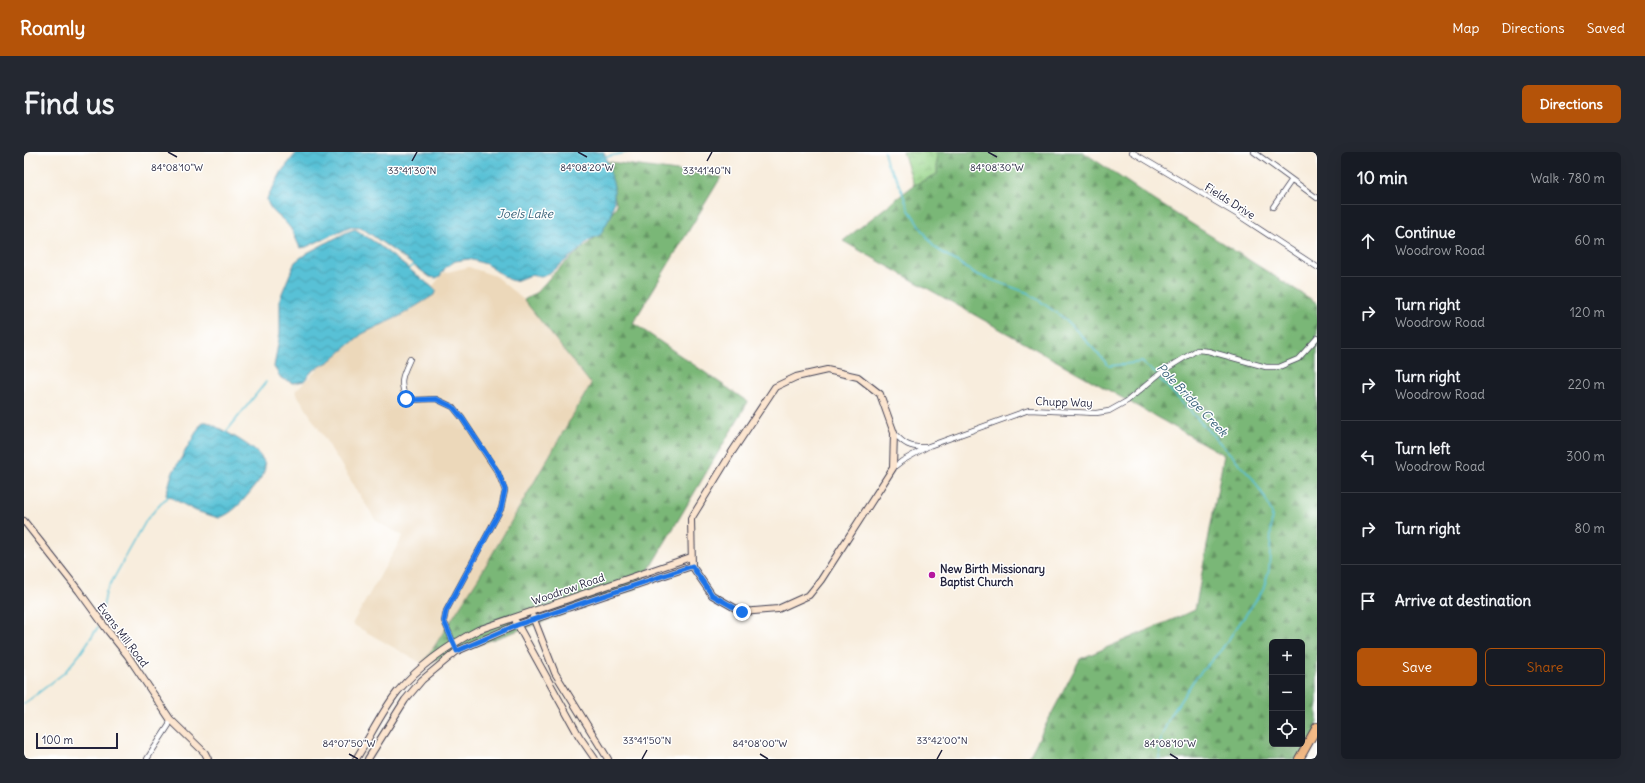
<!DOCTYPE html>
<html lang="en">
<head>
<meta charset="utf-8">
<style>
  :root { --surface:#171b24; --page:#242831; --text:#f1f3f6; --muted:#9ea1a6; --line:#363941; --accent:#b45309 }
  body { margin:0; font-family:Delius,sans-serif; background:var(--page); color:var(--text) }
  .controls { position:absolute; right:12px; bottom:12px; display:grid; overflow:hidden; border-radius:6px; box-shadow:0 4px 16px #0002 }
  .controls button { width:36px; height:36px; display:grid; place-items:center; padding:0; border:0; border-bottom:1px solid var(--line); background:var(--surface); color:var(--text); font:20px sans-serif }
  .scale { position:absolute; left:12px; bottom:10px; width:82px; box-sizing:border-box; padding-left:4px; border:2px solid #22223b; border-top:0; font-size:11px; line-height:14px; white-space:nowrap; color:#22223b; -webkit-text-stroke:3px #fff; paint-order:stroke }
  .stop { position:absolute; width:12px; height:12px; margin:-9px; border:3px solid #1a73e8; border-radius:50%; background:#fff }
  .stop.end { background:#1a73e8; border-color:#fff; box-shadow:0 1px 4px #0008 }
  .list { margin:0; padding:0; list-style:none }
  h2 { display:flex; justify-content:space-between; align-items:center; height:52px; margin:0; padding:0 16px; font-size:17px }
  h2 small { font-size:13px; font-weight:400; color:var(--muted) }
  .list li { display:grid; grid-template-columns:26px 1fr auto; gap:12px; align-items:center; box-sizing:border-box; height:72px; padding:0 16px; border-top:1px solid var(--line) }
  .list b { display:block; font-size:15px; white-space:nowrap }
  .list p { margin:0; font-size:13px; white-space:nowrap; color:var(--muted) }
  .list em { font-size:13px; font-style:normal; color:var(--muted) }
  .actions { display:flex; gap:8px; padding:12px 16px }
  .actions a { flex:1; padding:9px 0; border:1px solid var(--accent); border-radius:6px; text-align:center; font-size:14px; color:var(--accent) }
  .actions .main { background:var(--accent); color:#fff }
  .icon { flex:none; width:22px; height:22px; fill:none; stroke:currentColor; stroke-width:2; stroke-linecap:round; stroke-linejoin:round }
  .map { position:relative; flex:none; width:1293px; height:607px; overflow:hidden; border-radius:6px }
  header { display:flex; align-items:center; gap:24px; box-sizing:border-box; height:56px; padding:0 20px; background:var(--accent); color:#fff }
  header strong { font-size:19px }
  nav { display:flex; gap:22px; margin-inline-start:auto; font-size:14px }
  .intro { display:flex; align-items:center; justify-content:space-between; box-sizing:border-box; height:96px; padding:0 24px }
  h1 { margin:0; font-size:28px }
  .button { padding:10px 18px; border-radius:6px; background:var(--accent); color:#fff; font-size:14px; font-weight:700 }
  main { display:flex; gap:24px; padding:0 24px }
  aside { flex:1; background:var(--surface); border-radius:6px; box-shadow:0 4px 16px #0002 }
  .map>svg:first-child { display:block }
</style>
</head>
<body>
<header>
<strong>Roamly</strong>
<nav><a>Map</a><a>Directions</a><a>Saved</a></nav>
</header>
<div class="intro"><h1>Find us</h1><a class="button">Directions</a></div>
<main>
<div class="map">
<svg width="1293" height="607" viewBox="0 0 1293 607">
  <defs>
    <pattern id="forest-firs" width="22" height="20" patternUnits="userSpaceOnUse"><rect width="22" height="20" fill="#7ab777"/><path d="M5 1l3.5 6h-7zM16 11l3.5 6h-7z" fill="#649463"/></pattern>
    <pattern id="wetland-marsh" width="20" height="14" patternUnits="userSpaceOnUse"><rect width="20" height="14" fill="#99d68b"/><path d="M1 5h8M5 5V1M11 12h8M15 12V8" fill="none" stroke="#84b779"/></pattern>
    <pattern id="water-waves" width="16" height="10" patternUnits="userSpaceOnUse"><rect width="16" height="10" fill="#59c1d6"/><path d="M0 5q4-4 8 0t8 0" fill="none" stroke="#499caf"/></pattern>
  </defs>
  <rect width="100%" height="100%" fill="#fff"/>
  <filter id="ink" filterUnits="userSpaceOnUse"><feTurbulence type="fractalNoise" baseFrequency=".025" numOctaves="2"/><feDisplacementMap in="SourceGraphic" scale="8" xChannelSelector="R" yChannelSelector="G"/><feConvolveMatrix kernelMatrix="1 2 1 2 8 2 1 2 1" color-interpolation-filters="sRGB"/></filter>
  <filter id="wash" filterUnits="userSpaceOnUse"><feTurbulence type="fractalNoise" baseFrequency=".012" numOctaves="4" result="noise"/><feDisplacementMap in="SourceGraphic" scale="16" xChannelSelector="R" yChannelSelector="G"/><feGaussianBlur stdDeviation="0.9" result="paint"/><feColorMatrix in="noise" values="0 0 0 0 0 0 0 0 0 0 0 0 0 0 0 0 0 1.4 0 .05"/><feComposite in="paint" operator="in"/></filter>
  <g filter="url(#wash)">
    <rect width="100%" height="100%" fill="#f8eddd"/>
    <path fill="#ecd8ba" d="M445,115L471,124L500,148L567,232L455,425L399,512L328,472L379,384L352,369L271,239L330,182L406,138L419,121Z"/>
    <g fill="url(#forest-firs)" stroke="#4e6c59" fill-rule="evenodd">
      <path d="M913,0H1059L1130,48L1293,151V577L1277,607H1004L1056,507L1171,458L1200,303L819,89L890,33L913,22ZM1248,490H1278V592H1248Z"/>
      <path d="M579,9L697,25L609,171L724,250L614,436L399,512L455,425L567,232L500,148L512,141L531,120L575,82L593,53Z"/>
    </g>
    <path fill="url(#wetland-marsh)" stroke="#5e7c63" d="M879,0H913V22L890,33Z"/>
    <g fill="url(#water-waves)" stroke="#3e7288">
      <path d="M273,0H580L590,34V49L587,64L576,83L565,88L554,99L524,122L517,125L506,123L491,129L486,128L462,112L445,107L431,109L421,116L416,124L412,126L406,125L338,76L325,75L282,95L276,96C272,87 269,78 262,71C255,63 245,59 243,47L258,19Z"/>
      <path d="M331,77L352,91L413,139L410,143L376,164L338,182L306,209L288,219L280,229L269,231L257,226L250,215L256,181V146L271,110L283,101L323,80Z"/>
      <path d="M178,270H183C196,277 241,298 241,314C241,323 232,332 227,339C218,350 209,361 195,366L172,359L142,343L148,322Z"/>
    </g>
    <g fill="none" stroke-linecap="round" stroke-linejoin="round">
      <g stroke="#59c1d6" stroke-width="1.5">
        <path d="M860,0L863,12L872,25L885,58L910,95L952,122L1004,141L1037,164L1055,181L1085,214L1118,210L1132,222"/>
        <path d="M582,5L604,0"/>
        <path d="M385,116L390,113"/>
        <path d="M1134,225L1228,325L1241,346L1248,361L1245,418L1239,438L1197,498L1170,528L1145,566L1137,586L1135,607"/>
        <path d="M202,280L242,230"/>
        <path d="M78,461L82,440L123,367L144,344"/>
        <path d="M0,552L40,521L56,502L74,475"/>
      </g>
    </g>
  </g>
  <g filter="url(#ink)">
    <g fill="none" stroke-linecap="round" stroke-linejoin="round">
      <g stroke="#424053" stroke-width="6">
        <g id="street">
          <path d="M1108,0L1214,63L1293,115"/>
          <path d="M1230,0L1293,46"/>
          <path d="M1249,55L1267,29"/>
          <path d="M386,207C378,224 375,229 382,247L387,248L412,247L429,255L438,266L474,321L481,339L477,357L422,459L420,469L433,499"/>
          <path d="M870,281C880,292 886,296 901,295"/>
          <path d="M869,316L878,309L905,294L1005,258L1072,261L1085,259L1103,249L1139,219L1173,198L1184,199L1242,215H1255L1274,207L1293,186"/>
          <path d="M123,607L145,573L146,567"/>
        </g>
      </g>
      <g stroke="#424053" stroke-width="8">
        <g id="secondary">
          <path d="M803,218L834,225L856,242L870,281L869,316L797,428L785,443L754,457L718,460L688,443L668,414L667,367L708,300L751,235L772,225Z"/>
          <path d="M0,369L55,439L84,479L104,504L146,567L181,601L184,607"/>
          <path d="M509,465L531,521L584,607"/>
          <path d="M492,470L555,584L571,607"/>
          <path d="M332,607C346,585 358,559 374,539C397,512 423,494 454,478L667,405"/>
          <path d="M344,607L381,548L398,528L433,499L493,473L668,414"/>
        </g>
      </g>
      <g stroke="#424053" stroke-width="10">
        <path id="highway" d="M1275,607L1293,575"/>
      </g>
      <use href="#street" stroke="#fff" stroke-width="4.5"/>
      <use href="#secondary" stroke="#fce5cf" stroke-width="6"/>
      <use href="#highway" stroke="#f7bd88" stroke-width="8"/>
    </g>
  </g>
  <g fill="none" stroke-linecap="round" stroke-linejoin="round" filter="url(#ink)">
    <path stroke="#1a73e8" stroke-width="5" d="M382,247L387,248L412,247L429,255L438,266L474,320L481,338L477,357L422,459L420,469L433,499L493,473L668,414L688,443L718,460"/>
  </g>
  <path fill="none" stroke="#22223b" stroke-width="1.5" d="M144,0L153,5M554,0L563,5M964,0L973,5M388,9L393,0M683,9L688,0M325,602L334,607M736,602L744,607M1146,602L1154,607M618,607L623,598M913,607L918,598"/>
  <circle fill="#b5179e" stroke="#fff" stroke-width="1.5" cx="908" cy="423" r="4"/>
  <g text-anchor="middle" stroke-width="3" stroke-linejoin="round" paint-order="stroke">
    <g font-size="11" fill="#22223b" stroke="#fff">
      <text transform="translate(1206 49) rotate(32)" y="4">Fields Drive</text>
      <text transform="translate(1040 250) rotate(2)" y="4">Chupp Way</text>
      <text transform="translate(544 437) rotate(-19)" y="4">Woodrow Road</text>
      <text transform="translate(99 483) rotate(53)" y="4">Evans Mill Road</text>
    </g>
    <g font-size="11" font-weight="bold" fill="#22223b" stroke="#fff" text-anchor="start">
      <text x="916" y="421">New Birth Missionary<tspan x="916" dy="13">Baptist Church</tspan></text>
    </g>
    <g font-size="12" font-style="italic" fill="#386279" stroke="#fff">
      <text x="501" y="66">Joels Lake</text>
      <text transform="translate(1168 248) rotate(46)" y="4">Pole Bridge Creek</text>
    </g>
  </g>
  <g font-size="10" text-anchor="middle" fill="#22223b" stroke="#fff" stroke-width="3" stroke-linejoin="round" paint-order="stroke">
    <text x="153" y="19">84°08'10"W</text>
    <text x="563" y="19">84°08'20"W</text>
    <text x="973" y="19">84°08'30"W</text>
    <text x="388" y="22">33°41'30"N</text>
    <text x="683" y="22">33°41'40"N</text>
    <text x="623" y="592">33°41'50"N</text>
    <text x="918" y="592">33°42'00"N</text>
    <text x="325" y="595">84°07'50"W</text>
    <text x="736" y="595">84°08'00"W</text>
    <text x="1146" y="595">84°08'10"W</text>
  </g>
</svg>
<div class="controls">
<button>+</button>
<button>−</button>
<button><svg class="icon" aria-label="locate" viewBox="0 0 24 24"><circle cx="12" cy="12" r="6"/><path d="M12 2v4M12 18v4M2 12h4M18 12h4"/></svg></button>
</div>
<div class="scale">100 m</div>
<div class="stop" style="left:382px;top:247px"></div>
<div class="stop end" style="left:718px;top:460px"></div>
</div>
<aside>
<h2>10 min<small>Walk · 780 m</small></h2>
<ul class="list">
<li><svg class="icon" aria-label="ahead" viewBox="0 0 24 24"><path d="M12 20V5M6 11l6-6 6 6"/></svg><div><b>Continue</b><p>Woodrow Road</p></div><em>60 m</em></li>
<li><svg class="icon" aria-label="right" viewBox="0 0 24 24"><path d="M7 20v-9h11M14 6l5 5-5 5"/></svg><div><b>Turn right</b><p>Woodrow Road</p></div><em>120 m</em></li>
<li><svg class="icon" aria-label="right" viewBox="0 0 24 24"><path d="M7 20v-9h11M14 6l5 5-5 5"/></svg><div><b>Turn right</b><p>Woodrow Road</p></div><em>220 m</em></li>
<li><svg class="icon" aria-label="left" viewBox="0 0 24 24"><path d="M17 20v-9H6M10 6l-5 5 5 5"/></svg><div><b>Turn left</b><p>Woodrow Road</p></div><em>300 m</em></li>
<li><svg class="icon" aria-label="right" viewBox="0 0 24 24"><path d="M7 20v-9h11M14 6l5 5-5 5"/></svg><div><b>Turn right</b></div><em>80 m</em></li>
<li><svg class="icon" aria-label="arrive" viewBox="0 0 24 24"><path d="M6 21V4h12l-3 4 3 4H6"/></svg><div><b>Arrive at destination</b></div></li>
</ul>
<div class="actions"><a class="main">Save</a><a>Share</a></div>
</aside>
</main>
</body>
</html>
